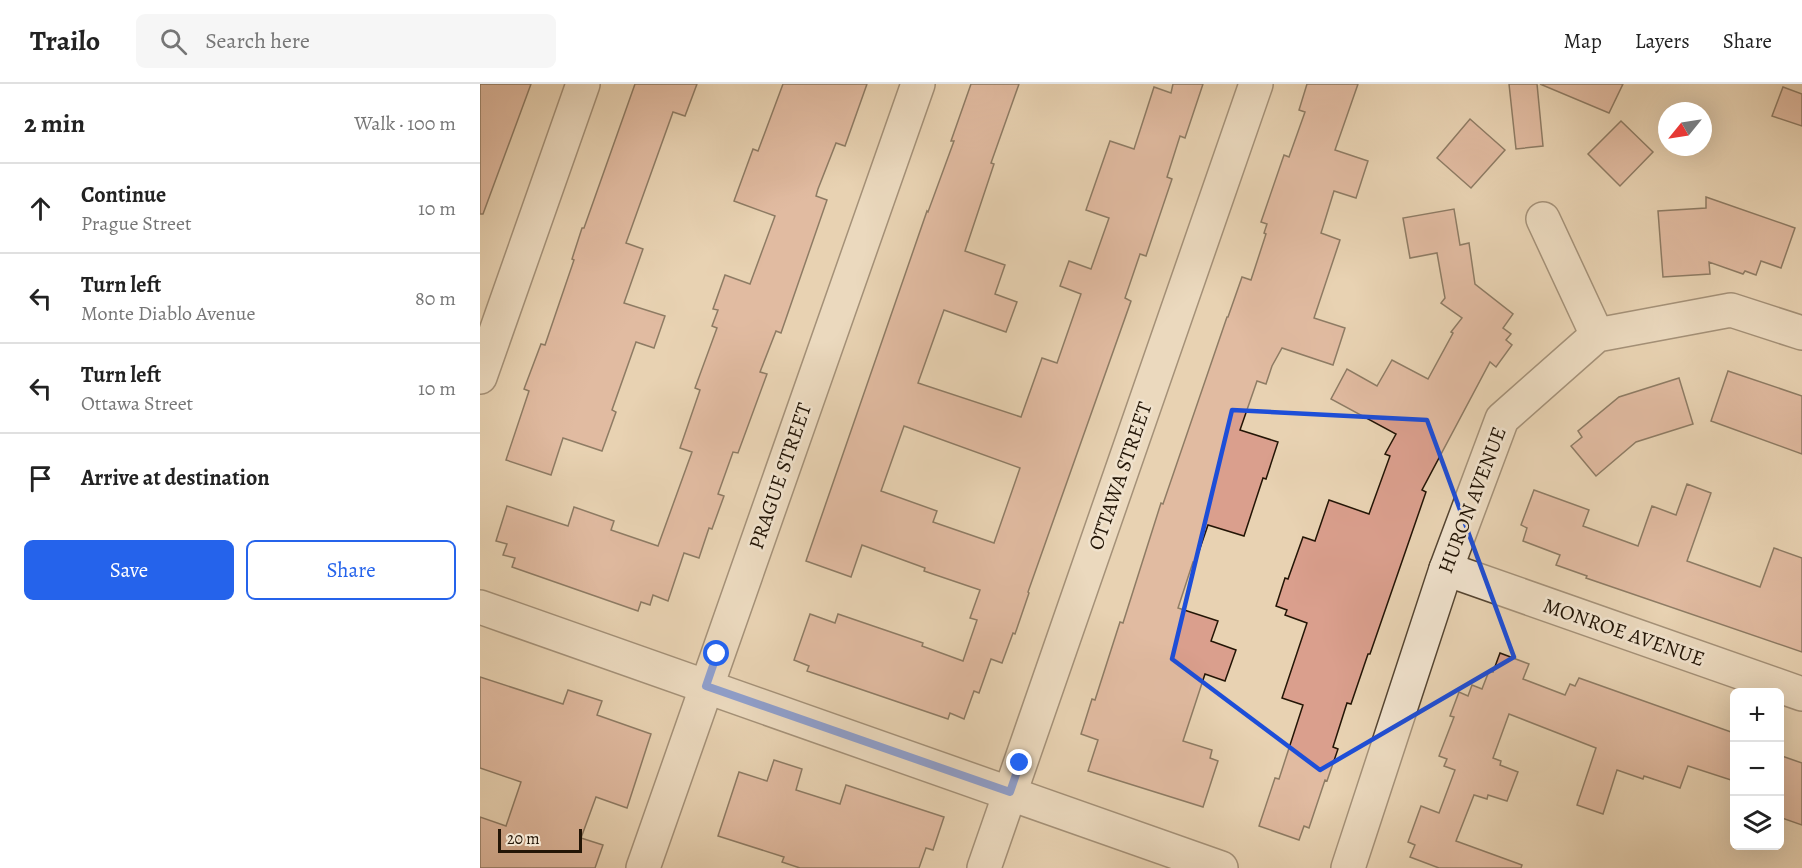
<!DOCTYPE html>
<html lang="en">
<head>
<meta charset="utf-8">
<style>
  :root { --surface:#fff; --page:#f6f6f6; --text:#222; --muted:#767676; --line:#e0e0e0; --accent:#2563eb }
  body { margin:0; font-family:Alegreya,serif; background:var(--page); color:var(--text) }
  .controls { position:absolute; right:18px; bottom:18px; display:grid; overflow:hidden; border-radius:9px; box-shadow:0 6px 24px #0002 }
  .controls button { width:54px; height:54px; display:grid; place-items:center; padding:0; border:0; border-bottom:2px solid var(--line); background:var(--surface); color:var(--text); font:30px sans-serif }
  .compass { position:absolute; left:1178px; top:18px; width:54px; height:54px; border-radius:50%; background:var(--surface); box-shadow:0 6px 24px #0002; rotate:240deg }
  .scale { position:absolute; left:18px; bottom:15px; width:84px; box-sizing:border-box; padding-left:6px; border:3px solid #231506; border-top:0; font-size:16px; line-height:21px; white-space:nowrap; color:#231506; -webkit-text-stroke:4px #f0e2cd; paint-order:stroke }
  .stop { position:absolute; width:18px; height:18px; margin:-14px; border:4px solid #2563eb; border-radius:50%; background:#fff }
  .stop.end { background:#2563eb; border-color:#fff; box-shadow:0 2px 6px #0008 }
  .list { margin:0; padding:0; list-style:none }
  h2 { display:flex; justify-content:space-between; align-items:center; height:78px; margin:0; padding:0 24px; font-size:26px }
  h2 small { font-size:20px; font-weight:400; color:var(--muted) }
  .list li { display:grid; grid-template-columns:39px 1fr auto; gap:18px; align-items:center; box-sizing:border-box; height:90px; padding:0 24px; border-top:2px solid var(--line) }
  .list b { display:block; font-size:22px; white-space:nowrap }
  .list p { margin:0; font-size:20px; white-space:nowrap; color:var(--muted) }
  .list em { font-size:20px; font-style:normal; color:var(--muted) }
  .actions { display:flex; gap:12px; padding:18px 24px }
  .actions a { flex:1; padding:14px 0; border:2px solid var(--accent); border-radius:9px; text-align:center; font-size:21px; color:var(--accent) }
  .actions .main { background:var(--accent); color:#fff }
  .icon { flex:none; width:33px; height:33px; fill:none; stroke:currentColor; stroke-width:2; stroke-linecap:round; stroke-linejoin:round }
  .map { position:relative; flex:none; width:1322px; height:784px; overflow:hidden }
  header { display:flex; align-items:center; gap:36px; box-sizing:border-box; height:84px; padding:0 30px; background:var(--surface); border-bottom:2px solid var(--line) }
  header strong { font-size:28px }
  nav { display:flex; gap:33px; margin-inline-start:auto; font-size:21px }
  .search { width:420px; height:54px; background:var(--page); display:flex; align-items:center; gap:15px; box-sizing:border-box; padding:0 21px; border-radius:9px; color:var(--muted); font-size:22px }
  main { display:flex }
  aside { flex:1; background:var(--surface) }
  .map>svg:first-child { display:block }
</style>
</head>
<body>
<header>
<strong>Trailo</strong>
<div class="search"><svg class="icon" aria-label="search" viewBox="0 0 24 24"><circle cx="10" cy="10" r="6"/><path d="M15 15l6 6"/></svg>Search here</div>
<nav><a>Map</a><a>Layers</a><a>Share</a></nav>
</header>
<main>
<aside>
<h2>2 min<small>Walk · 100 m</small></h2>
<ul class="list">
<li><svg class="icon" aria-label="ahead" viewBox="0 0 24 24"><path d="M12 20V5M6 11l6-6 6 6"/></svg><div><b>Continue</b><p>Prague Street</p></div><em>10 m</em></li>
<li><svg class="icon" aria-label="left" viewBox="0 0 24 24"><path d="M17 20v-9H6M10 6l-5 5 5 5"/></svg><div><b>Turn left</b><p>Monte Diablo Avenue</p></div><em>80 m</em></li>
<li><svg class="icon" aria-label="left" viewBox="0 0 24 24"><path d="M17 20v-9H6M10 6l-5 5 5 5"/></svg><div><b>Turn left</b><p>Ottawa Street</p></div><em>10 m</em></li>
<li><svg class="icon" aria-label="arrive" viewBox="0 0 24 24"><path d="M6 21V4h12l-3 4 3 4H6"/></svg><div><b>Arrive at destination</b></div></li>
</ul>
<div class="actions"><a class="main">Save</a><a>Share</a></div>
</aside>
<div class="map">
<svg width="1322" height="784" viewBox="0 0 1322 784">
  <rect width="100%" height="100%" fill="#e8d2b2"/>
  <filter id="stains"><feTurbulence type="fractalNoise" baseFrequency=".00333" numOctaves="4"/><feColorMatrix values="0 0 0 0 .2 0 0 0 0 .09 0 0 0 0 .02 0 0 0 .5 -.17"/></filter>
  <radialGradient id="worn" r=".72"><stop offset=".6" stop-color="#630" stop-opacity="0"/><stop offset="1" stop-color="#630" stop-opacity=".3"/></radialGradient>
  <g fill="#da9f8d" stroke="#231506" stroke-width="1.5" fill-rule="evenodd">
    <path d="M0,0H51L3,130H0Z"/>
    <path d="M155,0H217L205,32L193,28L146,159L163,165L144,219L185,232L174,264L156,258L132,326L136,328L122,367L83,354L71,391L26,376L49,307L44,305L61,260L65,261L94,176L92,175L102,144H104Z"/>
    <path d="M303,0H387L365,62L356,59L338,105L336,112L347,116L301,249L296,247L280,288L287,290L258,369L253,368L238,410L244,412L232,445L229,444L219,474L204,469L188,517L173,511L170,521L161,518L158,527L32,483L35,474L23,471L27,460L16,457L27,422L88,442L94,423L134,437L131,446L178,462L212,368L200,364L220,306L215,304L237,244L232,242L238,226L233,225L245,191L270,200L295,132L254,117L273,65L278,67Z"/>
    <path d="M491,0H539L511,79L514,80L485,167L525,181L515,210L537,218L526,248L464,226L438,299L541,333L562,274L577,279L601,210L580,202L589,177L611,185L629,134L606,126L630,57L654,65L674,3L691,9L693,0H723L705,54L700,52L687,93L692,95L666,172L660,170L645,214L651,217L548,508L549,509L535,550L533,549L522,579L511,575L499,609L494,607L484,635L470,629L468,635L327,587L329,582L314,576L330,530L355,539L358,530L443,559L442,562L483,577L497,536L490,534L500,506L444,487L445,484L382,461L371,493L326,477L447,127L448,128L474,57H471ZM424,342L540,384L514,459L453,438L457,427L401,407Z"/>
    <path d="M827,0H878L855,66L888,77L876,114L854,107L841,149L860,156L834,234L865,244L853,281L802,264L792,282L786,300L777,297L760,346L798,358L786,395L783,394L764,452L728,441L715,479L713,478L698,524L738,537L731,557L756,566L745,597L725,590L703,657L732,666L730,674L738,677L723,723L608,687L618,656L601,650L612,615L615,616L640,538L643,539L681,419L683,420L747,233H748L762,193L771,196L786,150L784,149L787,140L781,138L804,71L809,73L825,28L819,26Z"/>
    <path d="M1029,0H1057L1063,62L1036,65Z"/>
    <path d="M1060,0H1143L1129,29Z"/>
    <path d="M1303,3L1322,10V42L1292,32Z"/>
    <path d="M990,35L1025,66L991,104L957,74Z"/>
    <path d="M1141,37L1173,68L1140,102L1108,70Z"/>
    <path d="M1226,113L1315,144L1301,184L1281,177L1276,191L1265,187L1263,190L1229,178L1230,190L1183,193L1178,127L1226,124Z"/>
    <path d="M974,125L980,161L989,159L995,200L1033,230L1023,244L1031,250L1026,256L1032,261L1016,283L1010,278L942,406L946,408L890,570H888L871,620L867,619L853,663L858,665L847,697L845,696L829,744L824,742L819,756L779,742L795,694L799,695L823,621L802,614L827,539L805,531L807,526L796,522L805,494L808,495L823,453L835,457L849,416L889,430L910,372L905,370L916,350L851,315L867,285L897,302L912,276L948,295L973,249L971,248L982,234L961,219L965,214L957,169L930,174L923,134Z"/>
    <path d="M1248,287L1322,312V370L1231,337Z"/>
    <path d="M1199,294L1213,340L1156,358L1116,392L1091,362L1102,353L1098,347L1139,313Z"/>
    <path d="M1207,400L1231,409L1207,477L1280,503L1294,464L1322,474V568L1106,494L1107,492L1076,481L1080,471L1043,457L1047,444L1041,441L1054,406L1109,426L1103,442L1158,462L1172,422L1196,431Z"/>
    <path d="M1020,569L1049,580L1043,595L1085,611L1090,600L1095,602L1099,594L1254,649V697L1208,682L1200,704L1164,692L1163,695L1137,686L1123,730L1097,721L1116,664L1029,630L1013,674L1021,677L1020,681L1038,688L1027,717L1008,711L1007,715L994,711L976,757L1042,781L1041,784H959L930,773L935,761L928,758L941,722L959,729L975,686L964,682L967,675L959,672L974,633L970,632L979,608L988,612L992,601L1002,605L1009,587L1013,588Z"/>
    <path d="M0,593L83,620L88,606L122,617L117,631L171,650L147,724L116,713L101,754L123,761L115,784H0V733L26,742L41,698L0,684Z"/>
    <path d="M1299,671L1322,679V741L1299,733Z"/>
    <path d="M294,676L322,685L316,706L360,720L366,701L464,733L453,766L446,764L439,784H320L302,778L304,773L238,752L259,688L287,697Z"/>
  </g>
  <g fill="none" stroke-linecap="round" stroke-linejoin="round">
    <g stroke="#544431" stroke-width="36">
      <g id="street">
        <path d="M1063,135L1117,251"/>
        <path d="M0,293L103,0"/>
        <path d="M966,485L1322,610"/>
        <path d="M0,523L741,784"/>
        <path d="M163,784L438,0"/>
        <path d="M504,784L776,0"/>
        <path d="M868,784L966,485L1022,335L1117,251L1251,226L1322,249"/>
      </g>
    </g>
    <use href="#street" stroke="#f0e2cd" stroke-width="33"/>
  </g>
  <g fill="none" stroke-linecap="round" stroke-linejoin="round">
    <path stroke="#2563eb" stroke-width="8" d="M237,570L226,602L530,708L540,679"/>
  </g>
  <path d="M0 0H1322V784H0ZM752,326L947,336L1034,573L840,686L692,575Z" fill="#e8d2b2" fill-opacity=".55" fill-rule="evenodd"/>
  <path fill="none" stroke="#1d4ed8" stroke-width="4.5" stroke-linejoin="round" d="M752,326L947,336L1034,573L840,686L692,575Z"/>
  <g text-anchor="middle" stroke-width="5" stroke-linejoin="round" paint-order="stroke">
    <g font-size="21" fill="#231506" stroke="#f0e2cd">
      <text transform="translate(300 392) rotate(-71)" y="7">PRAGUE STREET</text>
      <text transform="translate(640 392) rotate(-71)" y="7">OTTAWA STREET</text>
      <text transform="translate(992 416) rotate(-69)" y="7">HURON AVENUE</text>
      <text transform="translate(1144 548) rotate(19)" y="7">MONROE AVENUE</text>
    </g>
  </g>
  <rect width="100%" height="100%" filter="url(#stains)"/>
  <rect width="100%" height="100%" fill="url(#worn)"/>
</svg>
<div class="controls">
<button>+</button>
<button>−</button>
<button><svg class="icon" aria-label="layers" viewBox="0 0 24 24"><path d="M12 4l9 5-9 5-9-5zM3 14l9 5 9-5"/></svg></button>
</div>
<svg class="compass" viewBox="-18 -18 36 36"><path d="M0-13l5 13h-10z" fill="#e53935"/><path d="M0 13l5-13h-10z" fill="#767676"/></svg>
<div class="scale">20 m</div>
<div class="stop" style="left:237px;top:570px"></div>
<div class="stop end" style="left:540px;top:679px"></div>
</div>
</main>
</body>
</html>
